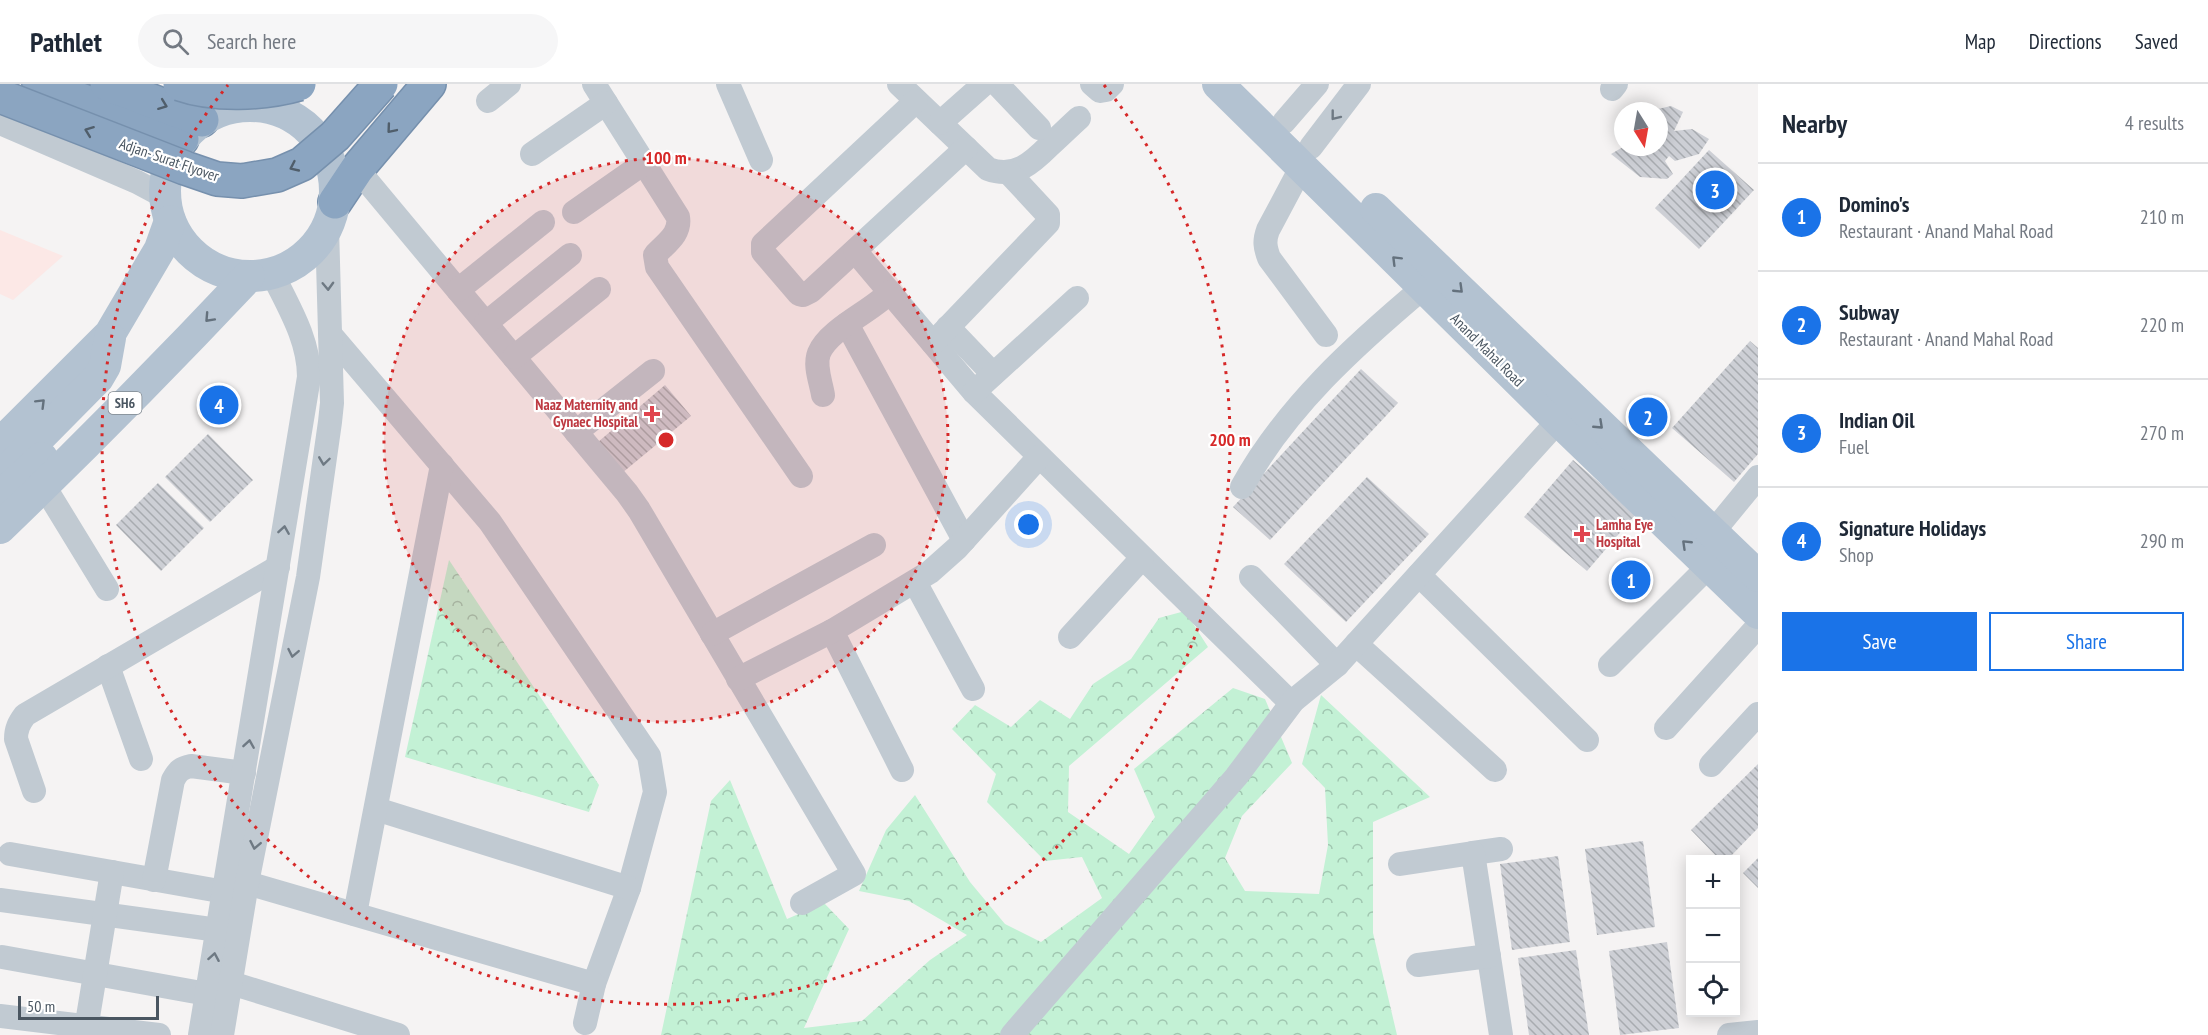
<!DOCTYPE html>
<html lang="en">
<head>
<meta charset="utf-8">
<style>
  :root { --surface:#fff; --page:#f6f6f7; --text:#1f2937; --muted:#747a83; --line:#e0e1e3; --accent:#1a73e8 }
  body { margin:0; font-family:"PT Sans Narrow",sans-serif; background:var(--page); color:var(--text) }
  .controls { position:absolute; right:18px; bottom:18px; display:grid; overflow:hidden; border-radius:0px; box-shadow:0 3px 15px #0003 }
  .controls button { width:54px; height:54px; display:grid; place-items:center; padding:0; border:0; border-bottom:2px solid var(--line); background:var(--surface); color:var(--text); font:30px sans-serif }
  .compass { position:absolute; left:1614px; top:18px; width:54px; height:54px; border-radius:50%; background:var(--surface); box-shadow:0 3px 15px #0003; rotate:169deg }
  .scale { position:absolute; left:18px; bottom:15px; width:141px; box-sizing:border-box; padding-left:6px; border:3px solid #4a5661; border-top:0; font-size:16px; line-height:21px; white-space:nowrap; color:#4a5661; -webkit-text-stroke:4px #fff; paint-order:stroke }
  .you { position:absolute; left:1029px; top:441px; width:21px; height:21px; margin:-15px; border:4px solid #fff; border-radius:50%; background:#1a73e8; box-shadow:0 0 0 9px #1a73e833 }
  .badge { display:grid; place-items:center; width:39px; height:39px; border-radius:50%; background:var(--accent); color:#fff; font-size:20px; font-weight:700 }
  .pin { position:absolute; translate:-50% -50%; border:3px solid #fff; box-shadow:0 2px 6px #0006 }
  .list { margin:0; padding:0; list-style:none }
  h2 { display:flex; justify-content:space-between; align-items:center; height:78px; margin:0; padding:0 24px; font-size:26px }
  h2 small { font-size:20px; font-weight:400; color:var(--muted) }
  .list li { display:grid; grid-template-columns:39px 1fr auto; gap:18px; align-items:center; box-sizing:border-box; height:108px; padding:0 24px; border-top:2px solid var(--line) }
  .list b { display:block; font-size:22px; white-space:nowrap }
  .list p { margin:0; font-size:20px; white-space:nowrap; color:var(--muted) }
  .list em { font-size:20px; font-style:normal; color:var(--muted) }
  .actions { display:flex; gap:12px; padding:18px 24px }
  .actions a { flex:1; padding:14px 0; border:2px solid var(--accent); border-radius:0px; text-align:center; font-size:21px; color:var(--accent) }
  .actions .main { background:var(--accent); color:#fff }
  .icon { flex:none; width:33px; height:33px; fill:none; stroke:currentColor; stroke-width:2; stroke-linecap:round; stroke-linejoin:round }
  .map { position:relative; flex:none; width:1758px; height:951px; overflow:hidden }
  header { display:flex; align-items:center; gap:36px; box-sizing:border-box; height:84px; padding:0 30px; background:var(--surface); border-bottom:2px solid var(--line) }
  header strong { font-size:28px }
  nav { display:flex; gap:33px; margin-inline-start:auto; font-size:21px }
  .search { width:420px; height:54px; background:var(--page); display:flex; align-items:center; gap:15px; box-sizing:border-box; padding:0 21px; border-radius:33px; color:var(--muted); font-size:22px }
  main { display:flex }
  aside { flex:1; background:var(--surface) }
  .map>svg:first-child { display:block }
</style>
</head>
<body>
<header>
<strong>Pathlet</strong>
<div class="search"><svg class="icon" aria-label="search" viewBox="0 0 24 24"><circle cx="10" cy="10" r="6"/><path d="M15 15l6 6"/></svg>Search here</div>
<nav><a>Map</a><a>Directions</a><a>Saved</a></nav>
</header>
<main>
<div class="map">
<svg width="1758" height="951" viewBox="0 0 1758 951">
  <defs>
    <pattern id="forest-crowns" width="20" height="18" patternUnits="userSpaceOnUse" patternTransform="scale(1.5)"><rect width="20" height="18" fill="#c3f1d5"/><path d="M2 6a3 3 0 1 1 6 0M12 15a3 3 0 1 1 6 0" fill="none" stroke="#a0c6b0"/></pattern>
    <pattern id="building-back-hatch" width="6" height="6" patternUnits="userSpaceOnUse" patternTransform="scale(1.5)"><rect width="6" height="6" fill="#cdcfd5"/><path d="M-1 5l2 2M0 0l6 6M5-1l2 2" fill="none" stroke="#a8abb0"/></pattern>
  </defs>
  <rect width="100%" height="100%" fill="#f5f3f3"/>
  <path fill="#fce8e6" d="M0,146L63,172L13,216L0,210Z"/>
  <g fill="url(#forest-crowns)">
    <path d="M449,476L599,701L589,728L405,673Z"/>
    <path d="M1185,527L1208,563L1069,682L1068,728L1129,770L1155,733L1134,685L1233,604L1265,615L1292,679L1242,732L1225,774L1245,807L1319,810L1328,761L1325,704L1302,680L1321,611L1430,713L1373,738V849L1397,951H661L711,717L730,696L787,835L824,819L849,845L804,944L862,937L930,876L967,851L909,817L859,807L886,746L915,711L970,798L1005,840L1041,858L1102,814L1082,773L1045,777L987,718L996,690L952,645L975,621L1011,643L1040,616L1070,635L1093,600L1131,575L1159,534Z"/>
  </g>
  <g fill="url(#building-back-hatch)">
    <path d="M1671,22L1683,28L1674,47L1692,45L1709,55L1699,70L1675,77L1669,72L1665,77L1673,90L1667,95L1640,93L1611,70L1623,63H1645L1649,65V63H1659V27H1657L1658,25Z"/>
    <path d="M1709,66L1754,106L1699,165L1655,124Z"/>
    <path d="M1750,257L1758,264V370L1734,398L1672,344Z"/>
    <path d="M1361,285L1398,319L1270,456L1233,423Z"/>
    <path d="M665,301L691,332L616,394L591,364Z"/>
    <path d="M208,350L253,396L210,438L165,393Z"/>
    <path d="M1573,376L1636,430L1587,487L1524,433Z"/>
    <path d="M1367,393L1429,450L1346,538L1284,480Z"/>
    <path d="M158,399L204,444L161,487L116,441Z"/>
    <path d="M1758,680V744L1727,776H1720L1691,746Z"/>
    <path d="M1643,757L1655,843L1597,851L1585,765Z"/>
    <path d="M1558,772L1570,858L1512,866L1500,780Z"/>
    <path d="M1758,774V804L1743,789Z"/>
    <path d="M1667,858L1679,944L1620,951L1609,867Z"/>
    <path d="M1576,866L1589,951H1529L1518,874Z"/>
  </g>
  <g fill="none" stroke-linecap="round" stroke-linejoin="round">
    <g stroke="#7690ad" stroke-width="36">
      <g id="highway">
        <path d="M39,0L182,55"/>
        <path d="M107,0L202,36"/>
        <path d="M335,118L357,85L429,0"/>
      </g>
    </g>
    <g stroke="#c1cad2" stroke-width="24">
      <path d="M594,0L678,133C681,150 666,159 655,171L657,183L801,392"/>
      <path d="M728,0L761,76"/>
      <path d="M899,0L988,85C1015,95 1032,79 1050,61C1060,52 1069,43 1079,34"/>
      <path d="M997,0L1039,44"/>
      <path d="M1092,0L1100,7L1106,6L1112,0"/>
      <path d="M1612,5L1616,0"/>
      <path d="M488,17L509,0"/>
      <path d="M916,17L763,160V168L799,210L803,211L811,207L966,64"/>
      <path d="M274,26L302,0"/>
      <path d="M1284,38L1317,0"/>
      <path d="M0,39L137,98L165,113"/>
      <path d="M940,39L984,0"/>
      <path d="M1311,63L1359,0"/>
      <path d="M532,70L606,19"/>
      <path d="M1302,82L1268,146C1264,157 1265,163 1269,174L1326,251"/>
      <path d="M357,85L627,409L639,426L854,790L802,819"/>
      <path d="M574,128L644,79"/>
      <path d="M855,167L974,308L1288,616L1293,617"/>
      <path d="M458,206L543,138"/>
      <path d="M486,239L570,171"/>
      <path d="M847,240L964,456"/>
      <path d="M948,243L993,290"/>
      <path d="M330,250L490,438L649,672L655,708L629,804L594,900L585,939"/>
      <path d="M933,259L1048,139V131L1009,89"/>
      <path d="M514,273L599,205"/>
      <path d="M974,308L1077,214"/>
      <path d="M823,311C821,298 814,282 819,269C829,245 872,227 890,208"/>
      <path d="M576,348L653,287"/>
      <path d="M44,402L107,505"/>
      <path d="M1242,403C1286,323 1355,261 1424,203"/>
      <path d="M1713,448L1758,393"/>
      <path d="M1419,491L1587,656"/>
      <path d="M1251,493L1337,581"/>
      <path d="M915,498L973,605"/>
      <path d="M832,547L902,686"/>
      <path d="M712,550L874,461"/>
      <path d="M1070,553L1142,474"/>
      <path d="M1356,560L1495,686"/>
      <path d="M1610,581L1709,482"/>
      <path d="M108,582L141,675"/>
      <path d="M738,595L832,547L930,488L957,464L1039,373"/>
      <path d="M1666,644L1758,542"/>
      <path d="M1711,681L1758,630"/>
      <path d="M34,707L16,655C16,645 19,639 25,631L278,483"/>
      <path d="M376,725L629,804"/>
      <path d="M1473,769L1501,765"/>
      <path d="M10,770L225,808"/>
      <path d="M1400,780L1473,769L1501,951"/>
      <path d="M154,796L173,696C178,687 181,684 191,682L244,689"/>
      <path d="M247,799L594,900"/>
      <path d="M0,816L218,846"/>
      <path d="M355,830L442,381"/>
      <path d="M2,873L207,910"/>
      <path d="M1418,881L1489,872"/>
      <path d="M231,899L398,951"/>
      <path d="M0,932L159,951"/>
      <path d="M85,951L112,788"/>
      <path d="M200,951L309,293C309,255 288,222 272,189"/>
      <path d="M222,951L247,799L308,493L330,338L332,319L327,143"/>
      <path d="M1012,951L1236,693L1293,617L1337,581L1570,324"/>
      <path d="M1729,951L1758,948"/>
    </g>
    <g stroke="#b3c2d1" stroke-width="32">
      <path d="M1218,0L1559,337L1758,529"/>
      <circle cx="250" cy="107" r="85"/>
      <path d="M1376,125L1758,492"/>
      <path d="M0,360L110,250L160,165L170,137"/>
      <path d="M11,382L98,294L105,282L110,254"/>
      <path d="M0,413L42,374"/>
      <path d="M0,444C85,362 168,278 249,192"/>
    </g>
    <use href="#highway" stroke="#8ba5c1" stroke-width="33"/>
    <g stroke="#7690ad" stroke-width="36" stroke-linecap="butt">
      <g id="highway-bridge">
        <path d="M180,0C214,12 264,10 299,0"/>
        <path d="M0,12L185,84L217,95L242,97L277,91L302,80L335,52L381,0"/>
      </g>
    </g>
    <use href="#highway-bridge" stroke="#8ba5c1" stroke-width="33"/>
  </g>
  <defs><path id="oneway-chevron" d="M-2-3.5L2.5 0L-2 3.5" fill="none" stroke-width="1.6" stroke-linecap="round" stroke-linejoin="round" transform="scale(1.5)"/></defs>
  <g stroke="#505e6b">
    <use href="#oneway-chevron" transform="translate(163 21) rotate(21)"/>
    <use href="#oneway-chevron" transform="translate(391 45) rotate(130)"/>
    <use href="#oneway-chevron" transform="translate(89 47) rotate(-159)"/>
    <use href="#oneway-chevron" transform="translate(294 83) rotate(155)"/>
  </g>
  <g stroke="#6e7983">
    <use href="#oneway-chevron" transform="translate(1335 32) rotate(128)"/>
    <use href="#oneway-chevron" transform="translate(328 202) rotate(88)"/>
    <use href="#oneway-chevron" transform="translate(324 377) rotate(98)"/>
    <use href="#oneway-chevron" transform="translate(284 446) rotate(-81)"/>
    <use href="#oneway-chevron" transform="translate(293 569) rotate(101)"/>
    <use href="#oneway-chevron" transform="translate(249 660) rotate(-81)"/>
    <use href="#oneway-chevron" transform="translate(255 761) rotate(101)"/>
    <use href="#oneway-chevron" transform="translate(214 873) rotate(-80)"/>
  </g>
  <g stroke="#64717d">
    <use href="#oneway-chevron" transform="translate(1396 176) rotate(-135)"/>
    <use href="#oneway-chevron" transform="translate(1459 205) rotate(44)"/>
    <use href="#oneway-chevron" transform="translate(209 234) rotate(133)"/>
    <use href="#oneway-chevron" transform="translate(41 319) rotate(-45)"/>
    <use href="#oneway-chevron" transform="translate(1599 341) rotate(43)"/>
    <use href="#oneway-chevron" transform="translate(1686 460) rotate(-136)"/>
  </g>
  <circle cx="666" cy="356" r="282" fill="#d62828" fill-opacity=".12"/>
  <g fill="none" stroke="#d62828" stroke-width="3" stroke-dasharray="3 6">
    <circle cx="666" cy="356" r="282"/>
    <path d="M1104 1A564 564 0 1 1 228 1"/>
  </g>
  <g fill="#e0444e" stroke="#fff" stroke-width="2">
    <path d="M649 321h6v6h6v6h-6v6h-6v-6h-6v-6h6z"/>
    <path d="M1579 441h6v6h6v6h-6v6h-6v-6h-6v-6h6z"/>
  </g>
  <g text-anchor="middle" stroke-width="4.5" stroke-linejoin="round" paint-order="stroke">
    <rect fill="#fff" stroke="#808990" stroke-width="1.5" x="108.5" y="308" width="33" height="22" rx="4.5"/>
    <g font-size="14" font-weight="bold" fill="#4a5661">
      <text x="125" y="324">SH6</text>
    </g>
    <g font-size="15" fill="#4a5661" stroke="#fff">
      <text transform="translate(169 76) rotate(19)" y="5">Adjan- Surat Flyover</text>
      <text transform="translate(1487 266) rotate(45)" y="5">Anand Mahal Road</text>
    </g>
    <g font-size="15" font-weight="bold" fill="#be3a42" stroke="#fff" text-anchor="end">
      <text x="638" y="326">Naaz Maternity and<tspan x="638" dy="17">Gynaec Hospital</tspan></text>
      <text x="1596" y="446" text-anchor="start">Lamha Eye<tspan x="1596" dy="17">Hospital</tspan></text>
    </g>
  </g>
  <circle cx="666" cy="356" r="9" fill="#d62828" stroke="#fff" stroke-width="3"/>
  <g font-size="18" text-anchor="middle" font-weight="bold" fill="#d62828" stroke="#fff" stroke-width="4.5" stroke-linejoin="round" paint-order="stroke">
    <text x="666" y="80">100 m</text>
    <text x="1230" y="362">200 m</text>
  </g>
</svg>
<div class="controls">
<button>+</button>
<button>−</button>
<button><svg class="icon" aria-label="locate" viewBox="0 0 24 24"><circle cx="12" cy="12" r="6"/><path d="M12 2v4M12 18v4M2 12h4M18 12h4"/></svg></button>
</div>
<svg class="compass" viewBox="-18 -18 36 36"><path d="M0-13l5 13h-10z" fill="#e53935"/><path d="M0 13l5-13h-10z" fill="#747a83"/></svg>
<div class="scale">50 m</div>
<div class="you"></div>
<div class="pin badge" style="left:1631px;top:496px">1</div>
<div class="pin badge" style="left:1648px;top:333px">2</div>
<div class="pin badge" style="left:1715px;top:106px">3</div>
<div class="pin badge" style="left:219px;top:321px">4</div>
</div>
<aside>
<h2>Nearby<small>4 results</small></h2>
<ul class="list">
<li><span class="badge">1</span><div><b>Domino's</b><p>Restaurant · Anand Mahal Road</p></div><em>210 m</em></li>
<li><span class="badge">2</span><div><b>Subway</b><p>Restaurant · Anand Mahal Road</p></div><em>220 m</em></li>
<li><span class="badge">3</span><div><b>Indian Oil</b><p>Fuel</p></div><em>270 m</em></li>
<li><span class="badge">4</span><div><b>Signature Holidays</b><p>Shop</p></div><em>290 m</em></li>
</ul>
<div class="actions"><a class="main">Save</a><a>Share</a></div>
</aside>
</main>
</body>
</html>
